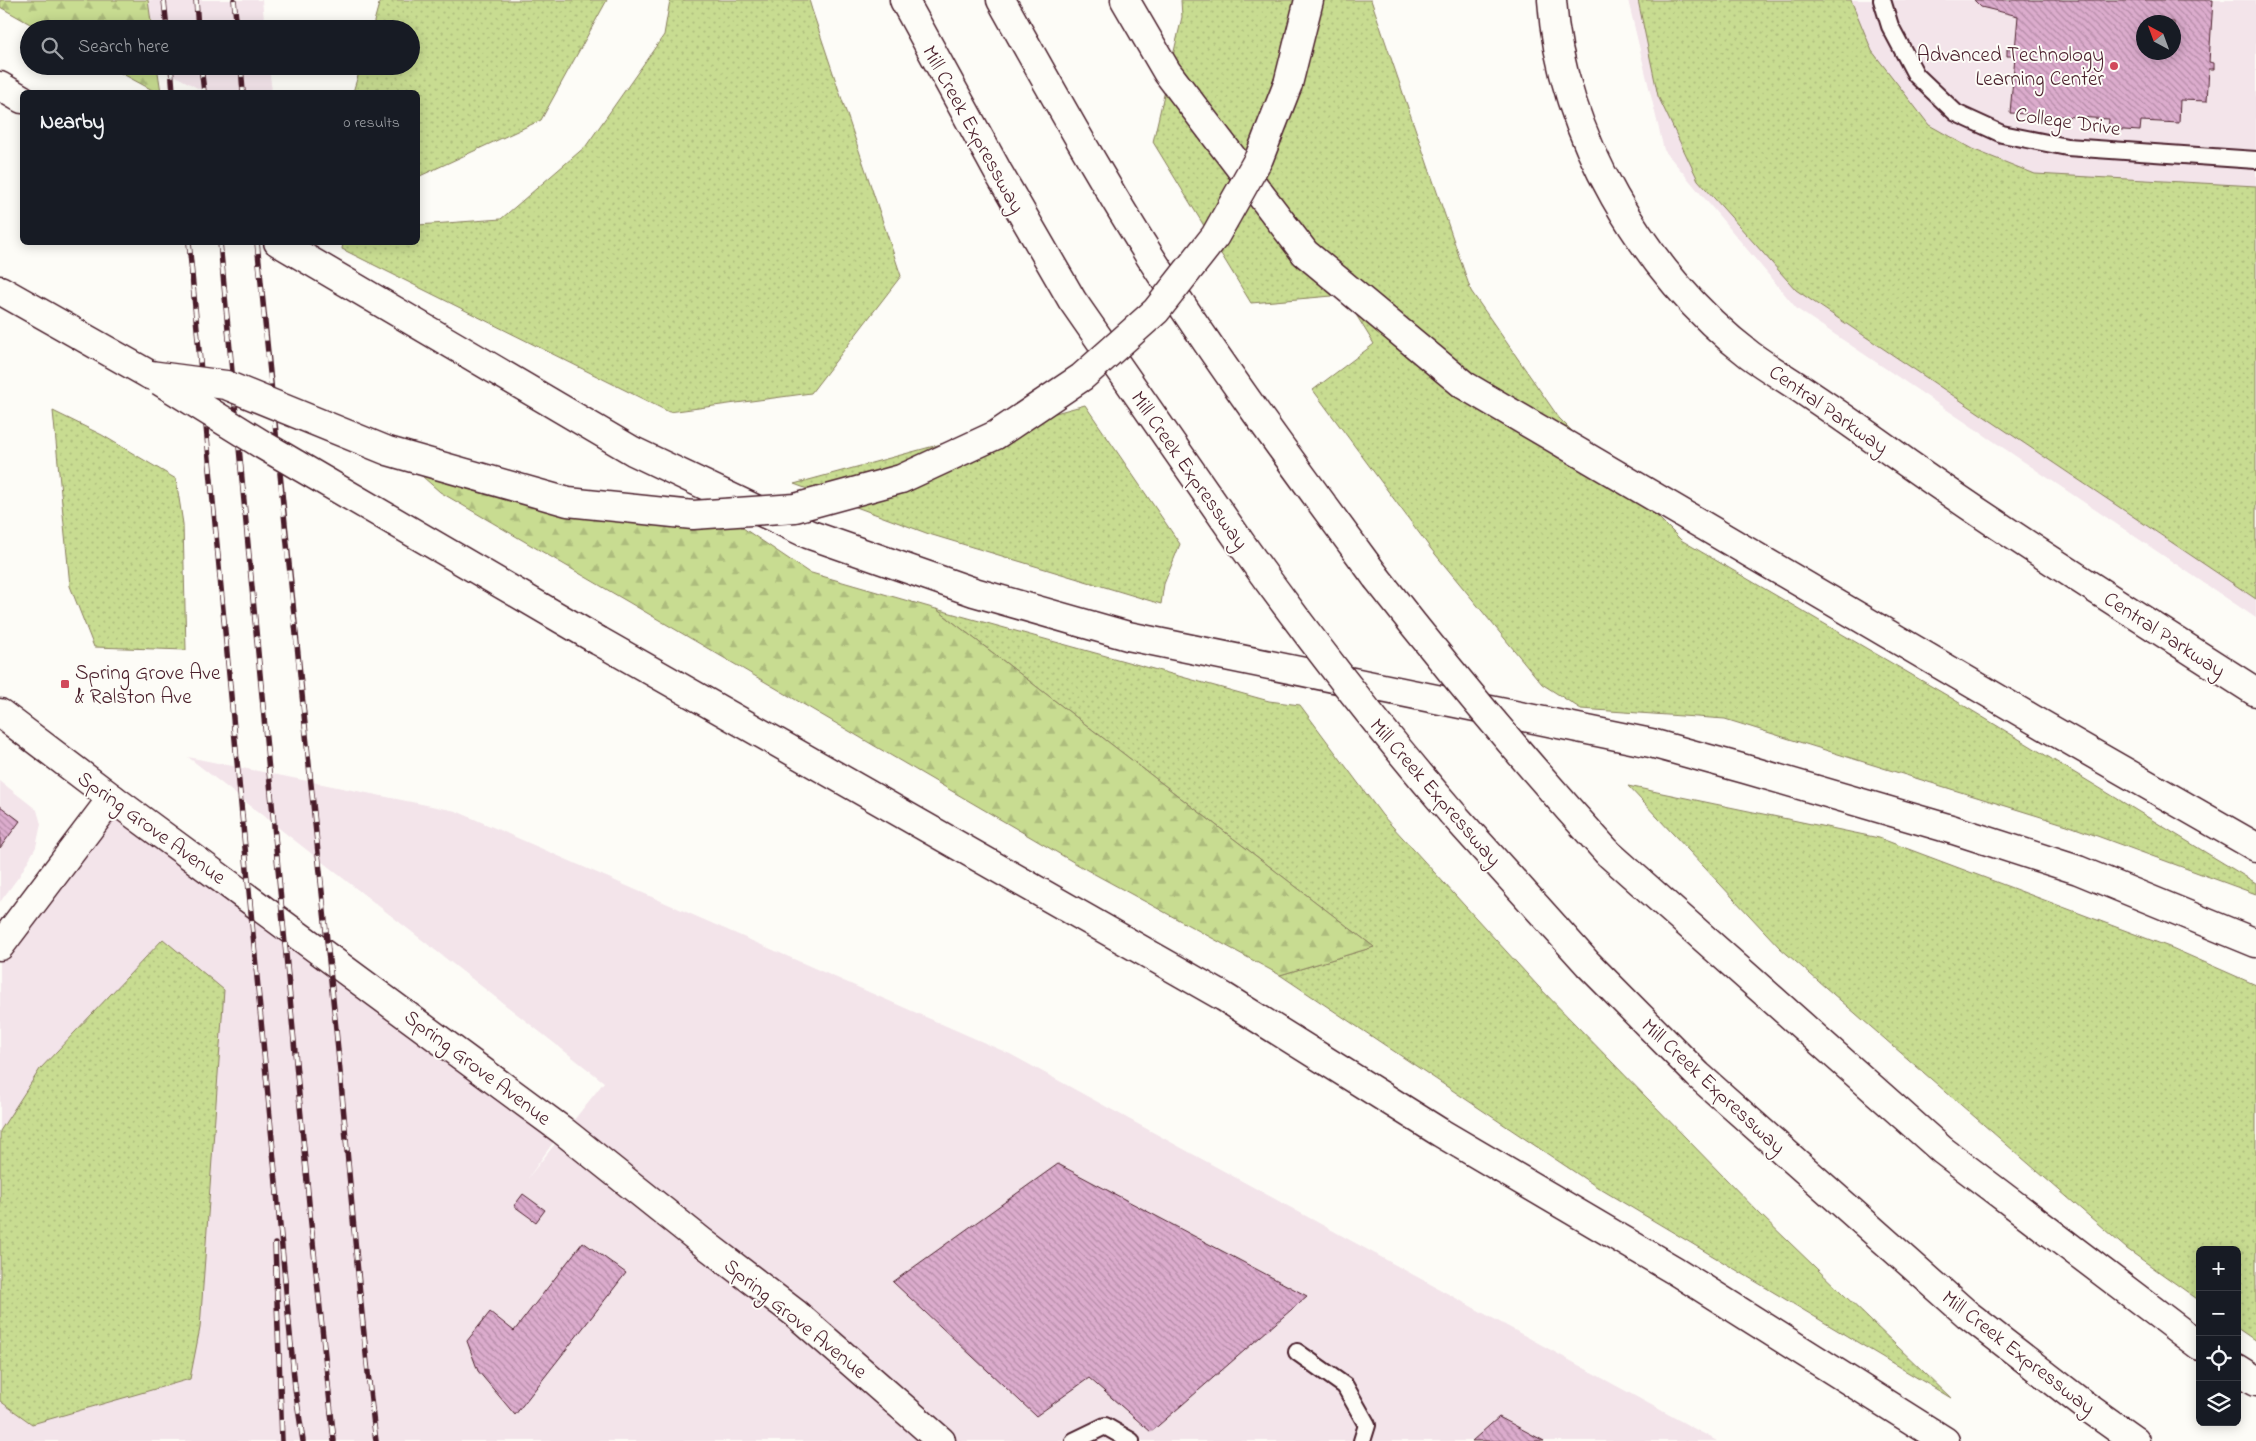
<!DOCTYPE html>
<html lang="en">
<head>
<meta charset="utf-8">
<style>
  :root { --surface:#171b24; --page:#242831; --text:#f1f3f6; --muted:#9ea1a6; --line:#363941 }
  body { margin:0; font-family:"Indie Flower",sans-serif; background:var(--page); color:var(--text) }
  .controls { position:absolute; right:15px; bottom:15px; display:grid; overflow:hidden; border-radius:8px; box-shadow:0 2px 12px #0003 }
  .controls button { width:45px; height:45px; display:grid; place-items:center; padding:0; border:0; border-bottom:1px solid var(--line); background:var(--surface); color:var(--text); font:25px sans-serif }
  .compass { position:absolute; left:2136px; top:15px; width:45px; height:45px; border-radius:50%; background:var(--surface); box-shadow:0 2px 12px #0003; rotate:319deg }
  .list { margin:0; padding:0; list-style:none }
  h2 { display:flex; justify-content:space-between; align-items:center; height:65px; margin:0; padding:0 20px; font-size:21px }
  h2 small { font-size:16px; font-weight:400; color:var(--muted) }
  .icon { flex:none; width:28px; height:28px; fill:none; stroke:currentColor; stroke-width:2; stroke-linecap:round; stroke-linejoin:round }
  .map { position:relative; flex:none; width:2256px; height:1441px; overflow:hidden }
  .search { position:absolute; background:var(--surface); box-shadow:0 2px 12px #0003; left:20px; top:20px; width:400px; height:55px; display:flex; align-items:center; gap:12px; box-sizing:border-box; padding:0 18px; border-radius:28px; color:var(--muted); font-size:19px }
  .panel { position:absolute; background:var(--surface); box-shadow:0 2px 12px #0003; left:20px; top:90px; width:400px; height:155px; border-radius:8px }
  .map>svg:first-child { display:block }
</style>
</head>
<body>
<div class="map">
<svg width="2256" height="1441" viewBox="0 0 2256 1441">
  <defs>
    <pattern id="grass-dots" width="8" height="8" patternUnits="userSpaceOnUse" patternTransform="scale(1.25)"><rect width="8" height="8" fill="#c8dc91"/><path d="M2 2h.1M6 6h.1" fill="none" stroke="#adbc7d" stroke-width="1.8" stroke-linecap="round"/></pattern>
    <pattern id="forest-firs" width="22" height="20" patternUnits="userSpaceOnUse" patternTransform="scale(1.25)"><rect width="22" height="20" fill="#c8dc91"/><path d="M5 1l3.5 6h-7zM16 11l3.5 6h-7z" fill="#adbc7d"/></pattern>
    <pattern id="building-back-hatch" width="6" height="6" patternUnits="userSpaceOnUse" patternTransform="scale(1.25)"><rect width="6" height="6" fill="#dcaccd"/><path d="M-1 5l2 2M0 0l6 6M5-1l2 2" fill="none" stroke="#b48ba7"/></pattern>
  </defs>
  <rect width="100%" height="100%" fill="#fdfcf7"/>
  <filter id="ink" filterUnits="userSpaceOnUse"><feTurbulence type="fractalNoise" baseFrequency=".02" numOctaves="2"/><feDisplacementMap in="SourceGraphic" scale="10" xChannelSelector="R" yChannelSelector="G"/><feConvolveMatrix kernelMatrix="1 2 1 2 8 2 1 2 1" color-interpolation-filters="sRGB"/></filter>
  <g filter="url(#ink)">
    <g fill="#f3e4ea" fill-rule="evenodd">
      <path d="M148,0H262L265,29H152Z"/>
      <path d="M1628,0H2256V618L1797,309L1664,150ZM2144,22H2174V52H2144Z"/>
      <path d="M157,66H269L272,92H205Z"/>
      <path d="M188,757L456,811L1010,1054L1717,1441H0V946L112,798L562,1130L528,1178L604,1082Z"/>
      <path d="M0,781L37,810L41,824L36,847L20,875L0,902Z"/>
    </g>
    <g fill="url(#grass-dots)" stroke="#897e5e">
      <path d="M380,0H607L541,120L420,176H418V92H353L361,66H411V29H372Z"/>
      <path d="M670,0H809L812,10L901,276L811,393L669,412L342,249L343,243L418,242V225L501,219L586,146L664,35Z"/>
      <path d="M1181,0H1371L1471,291L1559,418L1681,540L1948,696L2256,883V894L2067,825L1725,719L1581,709L1542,684L1431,549L1313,390L1374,344L1344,295L1251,303L1153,142L1182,17Z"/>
      <path d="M1638,0H1851L1872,51L1929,125L1972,149L2035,174L2256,186V599L1796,290L1698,180L1658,96Z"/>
      <path d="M1085,405L1180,544L1164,584L1161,604L929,534L794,484Z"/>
      <path d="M53,411L102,435L176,479L183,524L186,650L94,647L70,586Z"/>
      <path d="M936,609L1269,701L1300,705L1382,815L1537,985L1761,1215L1951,1398L1597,1187L1280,975L1374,947Z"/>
      <path d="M1628,786L1879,838L2172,948L2256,985V1341L2237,1328V1250H2200V1301L2127,1249L1780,948Z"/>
      <path d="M163,939L224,990L200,1328L190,1379L32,1424L0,1401V1131L40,1069Z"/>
    </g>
    <g fill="url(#forest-firs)" stroke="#897e5e">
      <path d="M0,0H148L152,29H39L0,7Z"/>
      <path d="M108,66H157L161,92H156Z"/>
      <path d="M389,447L601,509L703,501L808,572L936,609L1374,947L1280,975L1087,870L440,492Z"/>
    </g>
    <g fill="url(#building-back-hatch)" stroke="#4a1f2b" fill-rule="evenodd">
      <path d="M1974,0H2213L2209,62L2214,63V69H2209L2207,101L2180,100L2179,123L2141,121L2140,131L2108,129L2109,119L2010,113L2015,56H2007V49L2015,50L2018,16L1981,7ZM2144,22H2174V52H2144Z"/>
      <path d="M0,806L20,821L0,848Z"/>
      <path d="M1058,1164L1307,1296L1151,1432L1089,1378L1036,1416L893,1282Z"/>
      <path d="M523,1194L545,1210L536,1222L514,1206Z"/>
      <path d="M583,1242L626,1273L515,1415L478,1371L467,1341L490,1312L514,1331Z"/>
      <path d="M1499,1417L1544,1441H1472Z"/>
    </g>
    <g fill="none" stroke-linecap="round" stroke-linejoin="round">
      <g stroke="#4a1f2b" stroke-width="20">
        <g id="lane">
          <path d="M1882,0L1890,26L1916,75L1956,113L2002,134L2067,147L2256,160"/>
          <path d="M1297,1352L1345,1386L1367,1425L1362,1441"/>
          <path d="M1074,1441L1105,1426L1131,1441"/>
        </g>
      </g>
      <g stroke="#4a1f2b" stroke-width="31">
        <path id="street" d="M0,946L112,798"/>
      </g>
      <g stroke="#4a1f2b" stroke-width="31">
        <path id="secondary" d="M0,713L112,798L562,1130L701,1241L795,1313L941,1441"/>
      </g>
      <g stroke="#4a1f2b" stroke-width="31">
        <path id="primary" d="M1552,0C1560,132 1645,275 1750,355C1769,369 1790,381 1810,395C1843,417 1875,440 1907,463C2021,543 2139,617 2256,692"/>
      </g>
      <g stroke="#4a1f2b" stroke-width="31">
        <g id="highway">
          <path d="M904,0L998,172L1072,300L1243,546"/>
          <path d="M1001,0C1049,86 1097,172 1149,255C1220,366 1298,471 1376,577"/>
          <path d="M1125,0L1167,72L1305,253L1464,385L2031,718L2256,847"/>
          <path d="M1288,84L1309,0"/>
          <path d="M0,86L22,99"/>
          <path d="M278,242L633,451L808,534L974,592L1128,636L1651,743L1745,769L1954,830L2078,870L2256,943"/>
          <path d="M0,290L150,375"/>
          <path d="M599,641L1224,997L1441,1133L1674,1270L1945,1441"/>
          <path d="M1452,813L1588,964L1698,1075L1967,1314L2083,1404L2135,1441"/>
          <path d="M1608,853L1942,1150L2200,1346"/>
          <path d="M2237,1369L2256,1381"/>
        </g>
      </g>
      <use href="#lane" stroke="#fdfcf7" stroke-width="16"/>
      <use href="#street" stroke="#fdfcf7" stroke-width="28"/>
      <use href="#secondary" stroke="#fdfcf7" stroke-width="28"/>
      <use href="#primary" stroke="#fdfcf7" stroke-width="28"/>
      <use href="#highway" stroke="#fdfcf7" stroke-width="28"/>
      <g stroke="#4a1f2b" stroke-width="5.5">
        <g id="rail">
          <path d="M164,0L167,29"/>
          <path d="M196,0L198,29"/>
          <path d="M234,0L237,29"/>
          <path d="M171,66L173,92"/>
          <path d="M201,66L204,92"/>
          <path d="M241,66L243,92"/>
          <path d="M189,242L295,1388L303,1441"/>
          <path d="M220,242L310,1214L334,1441"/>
          <path d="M257,242C281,502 309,760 335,1019C349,1160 358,1301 376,1441"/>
          <path d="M275,1244L282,1441"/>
        </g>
      </g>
      <use href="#rail" stroke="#fdfcf7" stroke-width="4" stroke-dasharray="11" stroke-linecap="butt"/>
      <g stroke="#4a1f2b" stroke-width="31" stroke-linecap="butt">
        <g id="highway-bridge">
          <path d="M150,375L226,385L388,451L568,502L693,515L795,508L901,479L996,435L1082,377L1156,311L1215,236L1259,158L1288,84"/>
          <path d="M160,381L263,445L599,641"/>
          <path d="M1243,546C1309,638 1378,727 1452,813"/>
          <path d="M1376,577C1450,672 1527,764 1608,853"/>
        </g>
      </g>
      <use href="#highway-bridge" stroke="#fdfcf7" stroke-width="28"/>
    </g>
  </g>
  <g fill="#d1495b" stroke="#fdfcf7" stroke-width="2">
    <circle cx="2114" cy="66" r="5"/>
    <rect x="60" y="679" width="10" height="10" rx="2.5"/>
  </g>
  <g text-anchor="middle" stroke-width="4" stroke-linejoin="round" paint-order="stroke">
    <g font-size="21" fill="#4a1f2b" stroke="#fdfcf7" text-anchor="end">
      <text x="2104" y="61">Advanced Technology<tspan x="2104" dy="24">Learning Center</tspan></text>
      <text x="75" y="679" text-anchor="start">Spring Grove Ave<tspan x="75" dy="24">&amp; Ralston Ave</tspan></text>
    </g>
    <g font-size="21" fill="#4a1f2b" stroke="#fdfcf7">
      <text transform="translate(2068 121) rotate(8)" y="7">College Drive</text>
      <text transform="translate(974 129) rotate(61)" y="7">Mill Creek Expressway</text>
      <text transform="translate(1829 409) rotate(35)" y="7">Central Parkway</text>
      <text transform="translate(1190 470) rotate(55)" y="7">Mill Creek Expressway</text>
      <text transform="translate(2165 634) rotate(33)" y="7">Central Parkway</text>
      <text transform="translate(1436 792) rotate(49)" y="7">Mill Creek Expressway</text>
      <text transform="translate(152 827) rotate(36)" y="7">Spring Grove Avenue</text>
      <text transform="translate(478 1067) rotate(37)" y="7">Spring Grove Avenue</text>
      <text transform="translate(1714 1086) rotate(43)" y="7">Mill Creek Expressway</text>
      <text transform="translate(796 1318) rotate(39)" y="7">Spring Grove Avenue</text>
      <text transform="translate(2019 1352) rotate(38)" y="7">Mill Creek Expressway</text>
    </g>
  </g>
</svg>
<div class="controls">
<button>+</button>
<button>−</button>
<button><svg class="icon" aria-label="locate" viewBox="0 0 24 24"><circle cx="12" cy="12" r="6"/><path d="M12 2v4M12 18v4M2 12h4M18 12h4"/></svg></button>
<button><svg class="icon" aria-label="layers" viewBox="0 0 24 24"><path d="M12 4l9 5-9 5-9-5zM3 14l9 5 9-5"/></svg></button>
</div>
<svg class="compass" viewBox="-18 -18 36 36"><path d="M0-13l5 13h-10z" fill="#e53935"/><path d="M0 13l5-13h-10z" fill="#9ea1a6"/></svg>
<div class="search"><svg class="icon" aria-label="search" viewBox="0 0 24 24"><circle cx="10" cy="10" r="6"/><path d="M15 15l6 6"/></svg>Search here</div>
<section class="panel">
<h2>Nearby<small>0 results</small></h2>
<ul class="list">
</ul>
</section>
</div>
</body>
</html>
